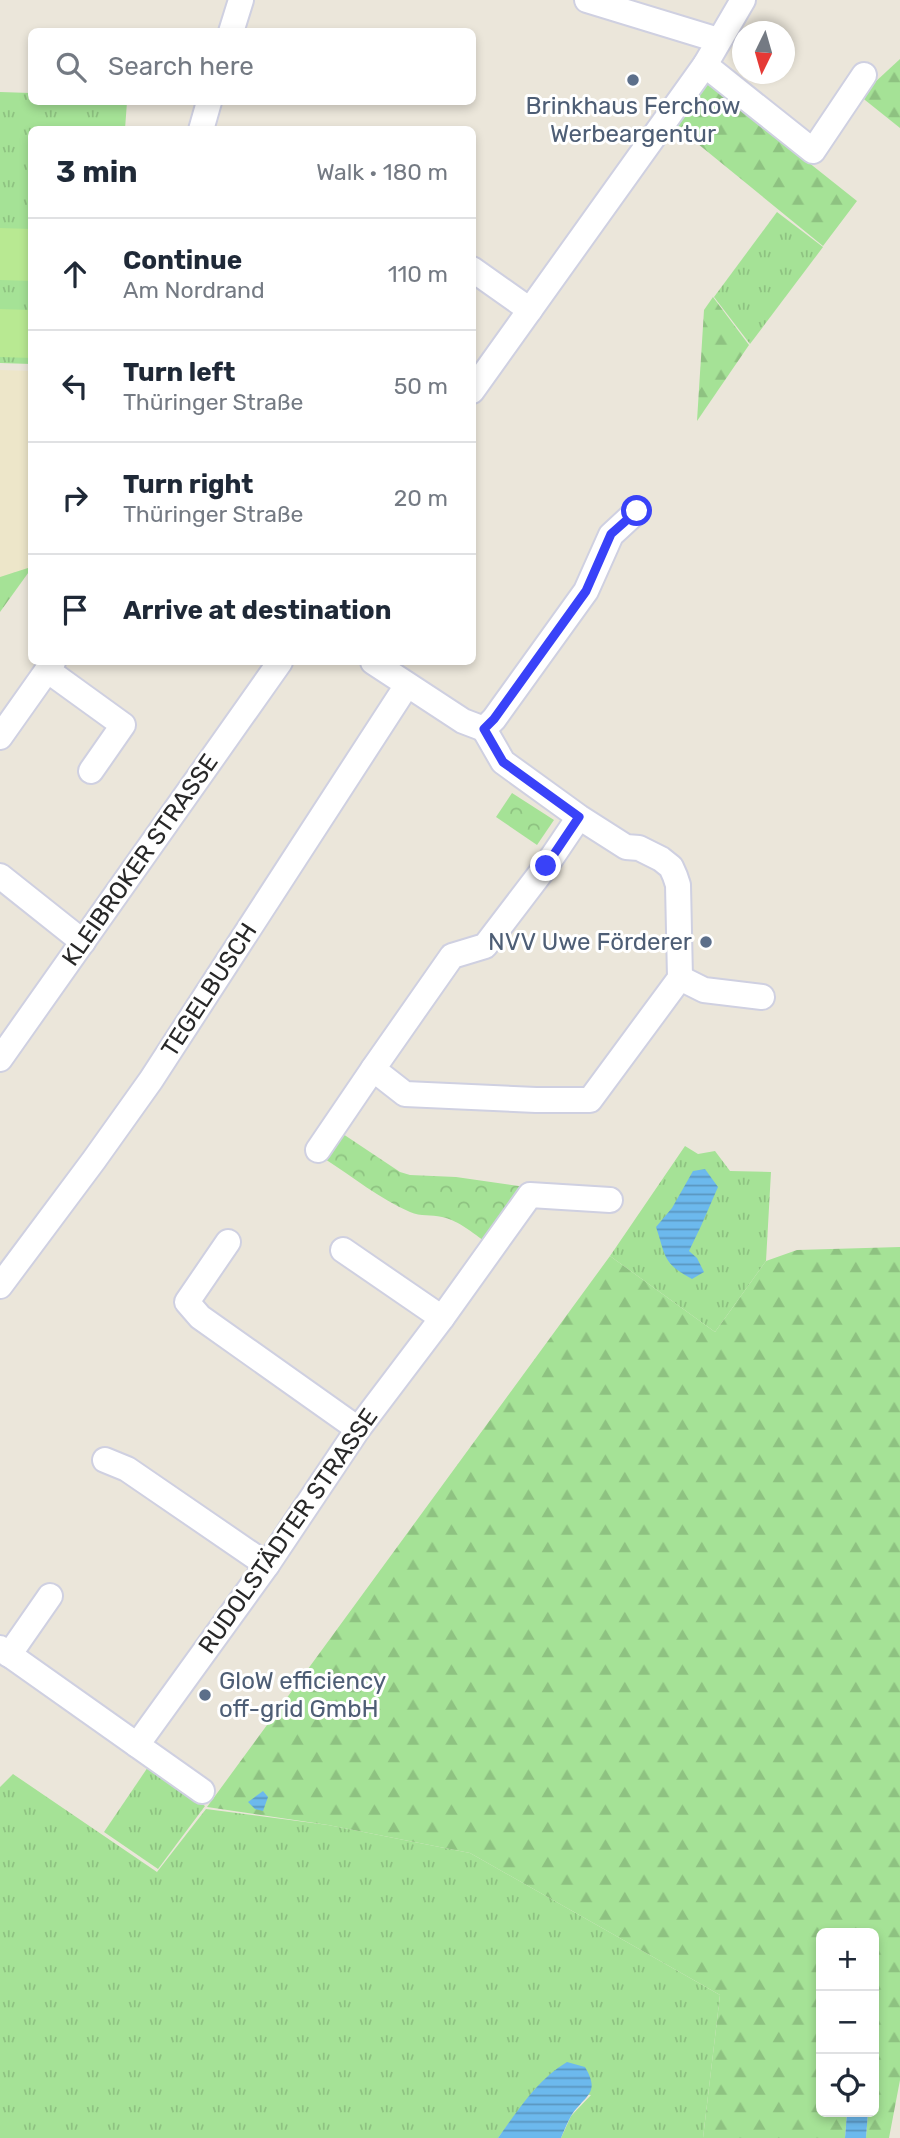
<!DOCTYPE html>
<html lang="en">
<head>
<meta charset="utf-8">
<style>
  :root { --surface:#fff; --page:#f2f2f3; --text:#1f2937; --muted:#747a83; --line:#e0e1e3 }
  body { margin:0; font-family:Rubik,sans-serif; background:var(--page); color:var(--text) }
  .controls { position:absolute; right:21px; bottom:21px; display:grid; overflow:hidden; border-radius:10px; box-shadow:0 4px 10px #0003 }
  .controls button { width:63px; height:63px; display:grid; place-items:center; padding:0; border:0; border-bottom:2px solid var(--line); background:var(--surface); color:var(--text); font:35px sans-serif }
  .compass { position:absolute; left:732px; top:21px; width:63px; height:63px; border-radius:50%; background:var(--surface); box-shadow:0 4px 10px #0003; rotate:185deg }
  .stop { position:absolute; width:21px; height:21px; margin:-16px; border:5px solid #3942f8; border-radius:50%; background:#fff }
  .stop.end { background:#3942f8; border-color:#fff; box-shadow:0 2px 7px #0008 }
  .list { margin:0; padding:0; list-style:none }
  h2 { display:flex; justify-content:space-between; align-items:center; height:91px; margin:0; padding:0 28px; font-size:30px }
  h2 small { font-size:23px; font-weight:400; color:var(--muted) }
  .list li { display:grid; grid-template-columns:46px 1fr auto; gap:21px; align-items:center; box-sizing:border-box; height:112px; padding:0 28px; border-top:2px solid var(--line) }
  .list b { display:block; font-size:26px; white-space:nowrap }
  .list p { margin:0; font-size:23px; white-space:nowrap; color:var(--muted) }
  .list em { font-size:23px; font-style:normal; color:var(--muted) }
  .icon { flex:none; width:38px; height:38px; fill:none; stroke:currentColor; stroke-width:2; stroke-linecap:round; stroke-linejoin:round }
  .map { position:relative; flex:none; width:900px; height:2138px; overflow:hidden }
  .search { position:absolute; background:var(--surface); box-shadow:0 4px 10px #0003; left:28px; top:28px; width:448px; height:77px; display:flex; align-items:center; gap:18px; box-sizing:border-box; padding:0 24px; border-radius:10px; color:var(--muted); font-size:26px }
  .panel { position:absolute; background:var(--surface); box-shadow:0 4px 10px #0003; left:28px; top:126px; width:448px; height:539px; border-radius:10px }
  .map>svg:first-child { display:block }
</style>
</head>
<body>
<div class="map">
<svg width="900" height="2138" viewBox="0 0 900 2138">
  <defs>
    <pattern id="grass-tufts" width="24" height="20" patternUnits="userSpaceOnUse" patternTransform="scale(1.75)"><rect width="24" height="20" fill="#a5e296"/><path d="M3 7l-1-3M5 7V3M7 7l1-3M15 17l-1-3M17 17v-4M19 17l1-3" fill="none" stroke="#8ec281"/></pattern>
    <pattern id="forest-firs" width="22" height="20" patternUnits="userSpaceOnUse" patternTransform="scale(1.75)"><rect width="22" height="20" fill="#a5e296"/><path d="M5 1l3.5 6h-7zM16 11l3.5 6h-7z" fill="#8ec281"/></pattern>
    <pattern id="park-crowns" width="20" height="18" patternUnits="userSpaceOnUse" patternTransform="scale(1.75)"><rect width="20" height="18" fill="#a5e296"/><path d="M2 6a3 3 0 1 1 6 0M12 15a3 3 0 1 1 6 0" fill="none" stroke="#8ec281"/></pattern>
    <pattern id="water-rules" width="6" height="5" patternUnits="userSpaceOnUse" patternTransform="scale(1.75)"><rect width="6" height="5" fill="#6cb9ed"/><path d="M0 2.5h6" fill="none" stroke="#5996c0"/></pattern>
  </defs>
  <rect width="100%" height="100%" fill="#ebe6da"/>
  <path fill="#ede6c9" d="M0,370L31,371V568L0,578Z"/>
  <g fill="url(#grass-tufts)">
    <path d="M0,92L31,93L32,102H127L125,129L32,130L31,364L0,363Z"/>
    <path d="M777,212L823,247L750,344L714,297Z"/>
    <path d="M685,1146L698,1154L715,1151L730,1171L771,1172L766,1261L715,1332L610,1256Z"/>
    <path d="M148,1767L205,1806L158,1869L104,1832Z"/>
    <path d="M13,1774L157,1872L206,1809L328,1825L470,1853L720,1995L703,2138H561L571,2116L591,2095L535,2089L498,2138H0V1787Z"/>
  </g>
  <g fill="url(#forest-firs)">
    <path d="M900,59V128L860,96Z"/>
    <path d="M713,76L813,166L857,201L823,246L676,126Z"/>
    <path d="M713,297L749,345L697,421L704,310Z"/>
    <path d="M31,567V569L0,612V577Z"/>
    <path d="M900,1247V2080L889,2138H866L868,2112H874V1933H821V2112H847L845,2138H703L720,1995L470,1853L328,1825L207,1807L610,1256L715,1332L766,1261L797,1250Z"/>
  </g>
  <g fill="url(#park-crowns)">
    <path d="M512,793L554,820L537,845L496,817Z"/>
    <path d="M343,1134L400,1172L410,1175L456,1177L526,1187L490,1245C476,1236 459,1220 442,1217C431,1214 421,1217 410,1212C380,1199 353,1177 325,1159Z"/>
  </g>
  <g fill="#b8e992">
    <path d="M0,228L31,229V281L0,280Z"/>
    <path d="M0,309L31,310V358L0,357Z"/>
  </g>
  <g fill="url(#water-rules)">
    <path d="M705,1169L718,1187L701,1226L689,1251L697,1258L704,1272L692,1279C662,1263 666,1256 656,1227L672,1208L693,1171Z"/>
    <path d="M263,1791L268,1797L263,1811L255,1809L248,1802Z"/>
    <path d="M567,2062L585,2067C601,2094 585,2095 571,2116C567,2123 564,2131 561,2138H498C518,2110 538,2079 567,2062Z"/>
    <path d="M847,2112H868L866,2138H845Z"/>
  </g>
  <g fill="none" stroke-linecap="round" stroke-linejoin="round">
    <g stroke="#cfd0e1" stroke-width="28">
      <g id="minor">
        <path d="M587,0L718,40"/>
        <path d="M231,32L241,0"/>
        <path d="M705,65L813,151L864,75"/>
        <path d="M201,130L209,102"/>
        <path d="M472,269L530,310"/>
        <path d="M472,391L705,65L743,0"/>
        <path d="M373,662L463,721L484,729"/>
        <path d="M47,670L123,725L91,771"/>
        <path d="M484,729L503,762L579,817L626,847L639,848L661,859L671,867L675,876L678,885L680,978L590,1100H536L405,1094L373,1069L452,956L485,946L546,866L579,817"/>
        <path d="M484,729L494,719L586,591L611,535L637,511"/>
        <path d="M0,737L53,662"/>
        <path d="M0,876L83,942"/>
        <path d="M680,978L704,990L762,997"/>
        <path d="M0,1059L280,662"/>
        <path d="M318,1150L373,1069"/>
        <path d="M228,1242L187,1302L200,1317L358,1429"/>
        <path d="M343,1250L442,1318"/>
        <path d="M0,1286L94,1160L151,1080L407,685"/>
        <path d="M105,1460L127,1469L267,1565"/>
        <path d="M0,1648L137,1745L267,1565L358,1429L442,1318L530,1195L610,1200"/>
        <path d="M9,1655L50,1596"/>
        <path d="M137,1745L202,1791"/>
      </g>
    </g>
    <use href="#minor" stroke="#fff" stroke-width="24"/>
  </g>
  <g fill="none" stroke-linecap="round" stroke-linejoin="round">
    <path stroke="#3942f8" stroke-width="9" d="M546,866L579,817L503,762L484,729L494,719L586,591L611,534L637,511"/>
  </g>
  <g fill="#5c6f8a" stroke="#fff" stroke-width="2.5">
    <circle cx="633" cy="80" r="7"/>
    <circle cx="706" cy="942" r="7"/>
    <circle cx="205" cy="1695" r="7"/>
  </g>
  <g text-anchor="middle" stroke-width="6" stroke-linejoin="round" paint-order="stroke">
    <g font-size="24" fill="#4e5e75" stroke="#fff">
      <text x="633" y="114">Brinkhaus Ferchow<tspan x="633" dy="28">Werbeargentur</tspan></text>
      <text x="692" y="950" text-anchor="end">NVV Uwe Förderer</text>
      <text x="219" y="1689" text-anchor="start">GloW efficiency<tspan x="219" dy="28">off-grid GmbH</tspan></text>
    </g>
    <g font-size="24" fill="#282828" stroke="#fff">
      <text transform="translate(140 860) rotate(-55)" y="8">KLEIBROKER STRASSE</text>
      <text transform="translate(209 990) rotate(-57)" y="8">TEGELBUSCH</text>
      <text transform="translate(288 1531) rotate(-55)" y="8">RUDOLSTÄDTER STRASSE</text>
    </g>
  </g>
</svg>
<div class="controls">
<button>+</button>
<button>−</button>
<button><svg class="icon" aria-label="locate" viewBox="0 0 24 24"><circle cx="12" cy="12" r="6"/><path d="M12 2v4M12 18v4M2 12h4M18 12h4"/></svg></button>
</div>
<svg class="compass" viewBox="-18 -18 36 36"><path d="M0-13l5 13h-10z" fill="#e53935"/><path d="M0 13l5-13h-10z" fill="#747a83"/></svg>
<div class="stop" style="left:637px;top:511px"></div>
<div class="stop end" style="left:546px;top:866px"></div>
<div class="search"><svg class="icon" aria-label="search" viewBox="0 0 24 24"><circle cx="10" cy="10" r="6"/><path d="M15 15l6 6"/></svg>Search here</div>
<section class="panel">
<h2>3 min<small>Walk · 180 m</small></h2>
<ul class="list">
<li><svg class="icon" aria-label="ahead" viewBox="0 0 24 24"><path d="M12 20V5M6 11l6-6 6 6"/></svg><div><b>Continue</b><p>Am Nordrand</p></div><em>110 m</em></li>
<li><svg class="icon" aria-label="left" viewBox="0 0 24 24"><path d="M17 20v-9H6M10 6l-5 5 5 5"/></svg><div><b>Turn left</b><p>Thüringer Straße</p></div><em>50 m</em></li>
<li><svg class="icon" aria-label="right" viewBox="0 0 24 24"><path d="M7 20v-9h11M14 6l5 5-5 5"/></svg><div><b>Turn right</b><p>Thüringer Straße</p></div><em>20 m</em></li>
<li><svg class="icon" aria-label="arrive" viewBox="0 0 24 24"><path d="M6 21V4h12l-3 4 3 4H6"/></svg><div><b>Arrive at destination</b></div></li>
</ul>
</section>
</div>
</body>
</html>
